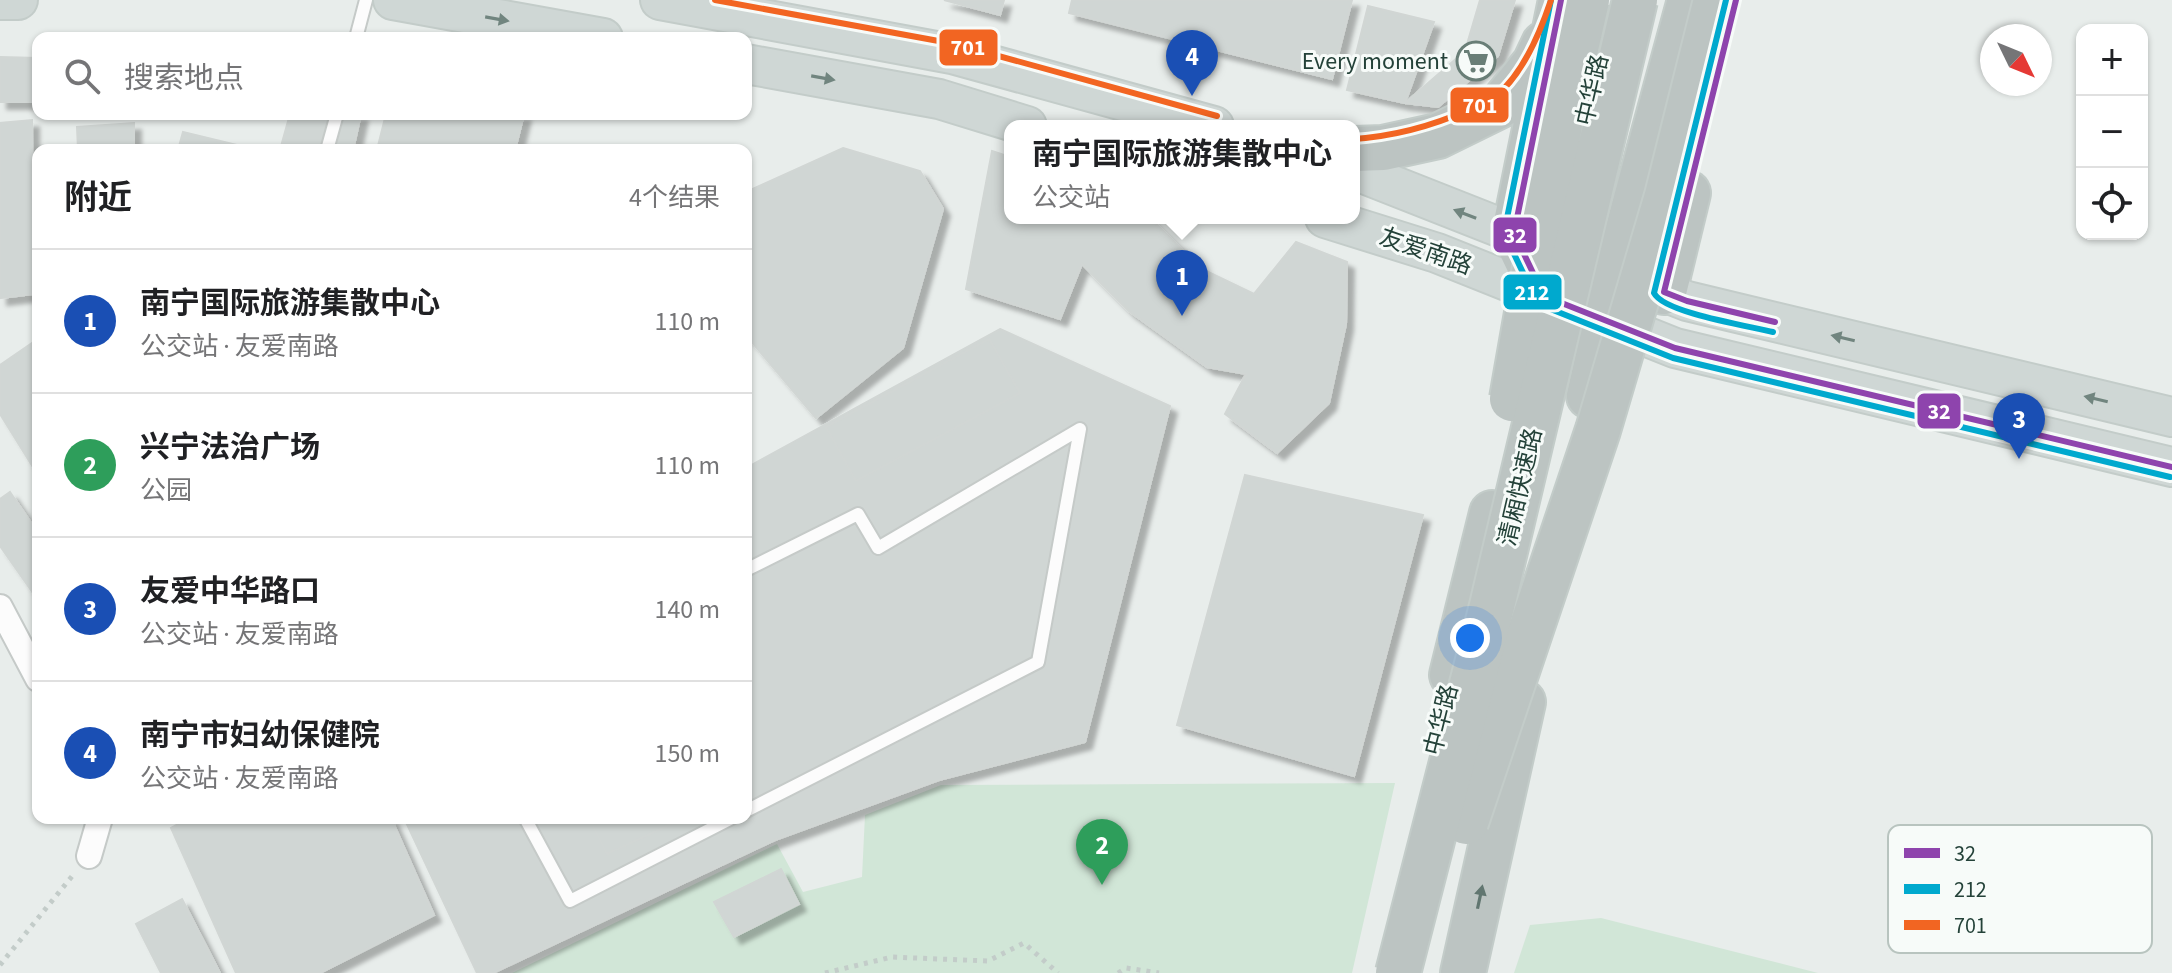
<!DOCTYPE html>
<html lang="zh">
<head>
<meta charset="utf-8">
<style>
  :root { --surface:#fff; --page:#f2f2f2; --text:#202124; --muted:#757577; --line:#e0e0e0; --accent:#2563eb }
  body { margin:0; font-family:"Source Sans 3","Noto Sans SC",sans-serif; background:var(--page); color:var(--text) }
  .controls { position:absolute; right:24px; top:24px; display:grid; overflow:hidden; border-radius:16px; box-shadow:0 2px 6px #0004 }
  .controls button { width:72px; height:72px; display:grid; place-items:center; padding:0; border:0; border-bottom:2px solid var(--line); background:var(--surface); color:var(--text); font:40px sans-serif }
  .compass { position:absolute; left:1980px; top:24px; width:72px; height:72px; border-radius:50%; background:var(--surface); box-shadow:0 2px 6px #0004; rotate:133deg }
  .you { position:absolute; left:1470px; top:638px; width:28px; height:28px; margin:-20px; border:6px solid #fff; border-radius:50%; background:#1a73e8; box-shadow:0 0 0 12px #1a73e833 }
  .badge { display:grid; place-items:center; width:52px; height:52px; border-radius:50%; background:var(--accent); color:#fff; font-size:26px; font-weight:700 }
  .pin { position:absolute; translate:-50% -66px; filter:drop-shadow(0 2px 4px #0008) }
  .pin::after { content:''; position:absolute; top:42px; width:28px; height:24px; background:inherit; clip-path:polygon(0 0,100% 0,50% 100%) }
  .popup { position:absolute; left:1004px; top:120px; width:356px; height:104px; box-sizing:border-box; display:grid; place-content:center; border-radius:16px; background:var(--surface); filter:drop-shadow(0 2px 6px #0005); font-size:26px; white-space:nowrap; color:var(--muted) }
  .popup b { font-size:30px; color:var(--text) }
  .popup::after { content:''; position:absolute; left:50%; top:100%; margin-left:-16px; border:16px solid transparent; border-top-color:var(--surface) }
  .list { margin:0; padding:0; list-style:none }
  h2 { display:flex; justify-content:space-between; align-items:center; height:104px; margin:0; padding:0 32px; font-size:34px }
  h2 small { font-size:26px; font-weight:400; color:var(--muted) }
  .list li { display:grid; grid-template-columns:52px 1fr auto; gap:24px; align-items:center; box-sizing:border-box; height:144px; padding:0 32px; border-top:2px solid var(--line) }
  .list b { display:block; font-size:30px; white-space:nowrap }
  .list p { margin:0; font-size:26px; white-space:nowrap; color:var(--muted) }
  .list em { font-size:26px; font-style:normal; color:var(--muted) }
  .icon { flex:none; width:44px; height:44px; fill:none; stroke:currentColor; stroke-width:2; stroke-linecap:round; stroke-linejoin:round }
  .map { position:relative; flex:none; width:2172px; height:973px; overflow:hidden }
  .search { position:absolute; background:var(--surface); box-shadow:0 2px 6px #0004; left:32px; top:32px; width:720px; height:88px; display:flex; align-items:center; gap:20px; box-sizing:border-box; padding:0 28px; border-radius:16px; color:var(--muted); font-size:30px }
  .panel { position:absolute; background:var(--surface); box-shadow:0 2px 6px #0004; left:32px; top:144px; width:720px; height:680px; border-radius:16px }
  .map>svg:first-child { display:block }
</style>
</head>
<body>
<div class="map">
<svg width="2172" height="973" viewBox="0 0 2172 973">
  <defs>
    <filter id="shadow"><feDropShadow dx="7" dy="7" stdDeviation="2" flood-color="#0004"/></filter>
  </defs>
  <rect width="100%" height="100%" fill="#e8edeb"/>
  <g fill="#d1e6d7">
    <path d="M1395,783L1352,973H512L777,844L803,892L862,877L865,815L941,785Z"/>
    <path d="M1601,918L1818,973H1514L1530,925Z"/>
  </g>
  <g fill="#d0d6d4" stroke="#d1d6d4" stroke-width="2" filter="url(#shadow)">
    <path d="M944,0H1004L1000,15Z"/>
    <path d="M1072,0H1352L1332,79L1069,13Z"/>
    <path d="M1480,0H1515L1498,56L1438,107L1405,103L1465,51Z"/>
    <path d="M1368,6L1434,22L1405,103L1347,90Z"/>
    <path d="M0,57L38,58V102H0Z"/>
    <path d="M290,114H361L353,150H280Z"/>
    <path d="M386,114H524L515,150H377Z"/>
    <path d="M32,120L33,294L0,298V123Z"/>
    <path d="M134,123V150H78L77,127Z"/>
    <path d="M183,132L241,146L240,150H178Z"/>
    <path d="M582,145L651,150H557Z"/>
    <path d="M843,148L920,171L943,209L903,348L816,418L746,335V192Z"/>
    <path d="M992,151L1010,157V218H1150L1202,269L1254,294L1296,242L1347,262L1346,324L1329,403L1277,453L1225,414L1246,374L1207,367L1129,311L1082,264L1060,319L966,289Z"/>
    <path d="M1000,329L1170,406L1085,742L939,780L775,840L493,973H477L404,818H746V468Z"/>
    <path d="M38,339V471L36,472L0,414V365Z"/>
    <path d="M989,339L1020,393L856,481L826,427Z"/>
    <path d="M1245,475L1423,515L1354,776L1177,725Z"/>
    <path d="M10,492L38,533V600L0,546V499Z"/>
    <path d="M189,818H391L434,915L320,973H236L171,828Z"/>
    <path d="M589,818H679L680,820L607,854Z"/>
    <path d="M781,869L799,904L734,937L714,902Z"/>
    <path d="M182,899L220,973H161L136,924Z"/>
  </g>
  <g fill="none" stroke-linecap="round" stroke-linejoin="round">
    <g stroke="#c5cac8" stroke-width="16">
      <g id="lane">
        <path d="M356,38L366,0"/>
        <path d="M327,150L337,114"/>
        <path d="M746,570L858,514L878,548L1080,429L1038,662L746,811"/>
        <path d="M525,818L570,901L732,818"/>
      </g>
    </g>
    <g stroke="#c5cac8" stroke-width="28">
      <g id="street">
        <path d="M0,607L38,679"/>
        <path d="M89,856L100,818"/>
      </g>
    </g>
    <g stroke="#c3ccc9" stroke-width="42">
      <g id="primary">
        <path d="M0,0H18"/>
        <path d="M393,0L603,38"/>
        <path d="M660,0L952,54L1214,126"/>
        <path d="M746,64L939,99L1027,126"/>
        <path d="M1354,170L1542,244"/>
        <path d="M1325,218L1437,253L1675,348L2172,467"/>
        <path d="M1636,281L1687,301L2172,417"/>
      </g>
    </g>
    <g stroke="#c3ccc9" stroke-width="48">
      <g id="highway">
        <path d="M1354,149L1383,148L1438,136L1501,105L1535,63L1544,44"/>
        <path d="M1664,292L1688,193"/>
        <path d="M1543,294L1514,233L1561,0"/>
        <path d="M1589,396L1616,273L1690,0"/>
        <path d="M1452,675L1492,513"/>
        <path d="M1463,973L1523,702"/>
      </g>
    </g>
    <g stroke="#c3ccc9" stroke-width="5" stroke-dasharray="4 6" stroke-linecap="butt">
      <path d="M0,965L73,875"/>
      <path d="M825,973L892,957L988,961L1024,943L1058,973"/>
      <path d="M1118,973L1126,968L1159,973"/>
    </g>
    <use href="#lane" stroke="#fcfcfc" stroke-width="12"/>
    <use href="#street" stroke="#fcfcfc" stroke-width="24"/>
    <use href="#primary" stroke="#cfd7d5" stroke-width="38"/>
    <use href="#highway" stroke="#bcc4c2" stroke-width="44"/>
    <g stroke="#c3ccc9" stroke-width="48" stroke-linecap="butt">
      <g id="highway-bridge">
        <path d="M1512,399L1565,96L1587,0"/>
        <path d="M1466,822L1598,430L1667,196L1716,0"/>
        <path d="M1398,973L1492,606L1635,0"/>
      </g>
    </g>
    <use href="#highway-bridge" stroke="#bcc4c2" stroke-width="44"/>
    <g stroke="#f7fbf9" stroke-width="12">
      <g id="bus-1">
        <path d="M1561,0L1514,233L1544,296L1675,348L2172,467"/>
        <path d="M1736,0L1664,292L1687,301L1775,322"/>
      </g>
    </g>
    <g stroke="#f7fbf9" stroke-width="12">
      <g id="bus-2">
        <path d="M1551,0L1504,233L1538,304L1673,358L2170,477"/>
        <path d="M1726,0L1654,293C1664,313 1749,326 1773,332"/>
      </g>
    </g>
    <g stroke="#f7fbf9" stroke-width="12">
      <g id="bus-3">
        <path d="M715,0L955,44L1217,116"/>
        <path d="M1354,139C1395,136 1430,127 1468,110C1477,106 1488,103 1496,96C1523,74 1540,33 1551,0"/>
      </g>
    </g>
    <use href="#bus-1" stroke="#8e44ad" stroke-width="6"/>
    <use href="#bus-2" stroke="#00a9ce" stroke-width="6"/>
    <use href="#bus-3" stroke="#f26522" stroke-width="6"/>
  </g>
  <defs><path id="oneway-solid" d="M-6-.8H1V-3.2L6.5 0L1 3.2V.8H-6Z" transform="scale(2)"/></defs>
  <g fill="#71857f">
    <use href="#oneway-solid" transform="translate(497 19) rotate(10)"/>
    <use href="#oneway-solid" transform="translate(823 78) rotate(10)"/>
    <use href="#oneway-solid" transform="translate(1465 214) rotate(-159)"/>
    <use href="#oneway-solid" transform="translate(1843 338) rotate(-167)"/>
    <use href="#oneway-solid" transform="translate(2096 399) rotate(-167)"/>
  </g>
  <use fill="#617670" href="#oneway-solid" transform="translate(1480 897) rotate(-78)"/>
  <defs>
    <g id="supermarket-ring" transform="scale(2)"><circle r="9.5" fill="#f7fbf9" stroke="#697e77" stroke-width="1.5"/><path d="M-6-5.5h2.5l.6 2H6L4.5 2H-2.5L-4.4-4H-6ZM-1.5 3.2a1.3 1.3 0 1 0 .1 0ZM3 3.2a1.3 1.3 0 1 0 .1 0Z" fill="#697e77"/></g>
  </defs>
  <g fill-rule="evenodd">
    <use href="#supermarket-ring" x="1476" y="61"/>
  </g>
  <g text-anchor="middle" stroke-width="6" stroke-linejoin="round" paint-order="stroke">
    <g font-size="24" fill="#244239" stroke="#f7fbf9" text-anchor="end">
      <text x="1448" y="69">Every moment</text>
    </g>
    <g font-size="24" fill="#244239" stroke="#f7fbf9">
      <text transform="translate(1592 90) rotate(-77)" y="8">中华路</text>
      <text transform="translate(1426 251) rotate(19)" y="8">友爱南路</text>
      <text transform="translate(1520 487) rotate(-77)" y="8">清厢快速路</text>
      <text transform="translate(1441 720) rotate(-76)" y="8">中华路</text>
    </g>
  </g>
  <rect x="1888" y="825" width="264" height="128" rx="12" fill="#f7fbf9" stroke="#b8c4bf" stroke-width="2"/>
  <rect x="1904" y="848" width="36" height="10" fill="#8e44ad"/>
  <rect x="1904" y="884" width="36" height="10" fill="#00a9ce"/>
  <rect x="1904" y="920" width="36" height="10" fill="#f26522"/>
  <g font-size="22" fill="#244239">
    <text x="1954" y="861">32</text>
    <text x="1954" y="897">212</text>
    <text x="1954" y="933">701</text>
  </g>
  <g stroke="#f7fbf9" stroke-width="3">
    <rect x="938" y="28" width="61" height="39" rx="8" fill="#f26522"/>
    <rect x="1449" y="86" width="61" height="38" rx="8" fill="#f26522"/>
    <rect x="1492" y="216" width="46" height="38" rx="8" fill="#8e44ad"/>
    <rect x="1502" y="273" width="61" height="38" rx="8" fill="#00a9ce"/>
    <rect x="1916" y="392" width="46" height="38" rx="8" fill="#8e44ad"/>
  </g>
  <g font-size="22" text-anchor="middle" font-weight="bold" fill="#fff">
    <text x="968" y="55">701</text>
    <text x="1480" y="113">701</text>
    <text x="1515" y="243">32</text>
    <text x="1532" y="300">212</text>
    <text x="1939" y="419">32</text>
  </g>
</svg>
<div class="controls">
<button>+</button>
<button>−</button>
<button><svg class="icon" aria-label="locate" viewBox="0 0 24 24"><circle cx="12" cy="12" r="6"/><path d="M12 2v4M12 18v4M2 12h4M18 12h4"/></svg></button>
</div>
<svg class="compass" viewBox="-18 -18 36 36"><path d="M0-13l5 13h-10z" fill="#e53935"/><path d="M0 13l5-13h-10z" fill="#757577"/></svg>
<div class="you"></div>
<div class="pin badge" style="left:1182px;top:316px;background:#1a4fb4">1</div>
<div class="popup"><b>南宁国际旅游集散中心</b>公交站</div>
<div class="pin badge" style="left:1102px;top:885px;background:#2e9e5b">2</div>
<div class="pin badge" style="left:2019px;top:459px;background:#1a4fb4">3</div>
<div class="pin badge" style="left:1192px;top:96px;background:#1a4fb4">4</div>
<div class="search"><svg class="icon" aria-label="search" viewBox="0 0 24 24"><circle cx="10" cy="10" r="6"/><path d="M15 15l6 6"/></svg>搜索地点</div>
<section class="panel">
<h2>附近<small>4个结果</small></h2>
<ul class="list">
<li><span class="badge" style="background:#1a4fb4">1</span><div><b>南宁国际旅游集散中心</b><p>公交站 · 友爱南路</p></div><em>110 m</em></li>
<li><span class="badge" style="background:#2e9e5b">2</span><div><b>兴宁法治广场</b><p>公园</p></div><em>110 m</em></li>
<li><span class="badge" style="background:#1a4fb4">3</span><div><b>友爱中华路口</b><p>公交站 · 友爱南路</p></div><em>140 m</em></li>
<li><span class="badge" style="background:#1a4fb4">4</span><div><b>南宁市妇幼保健院</b><p>公交站 · 友爱南路</p></div><em>150 m</em></li>
</ul>
</section>
</div>
</body>
</html>
